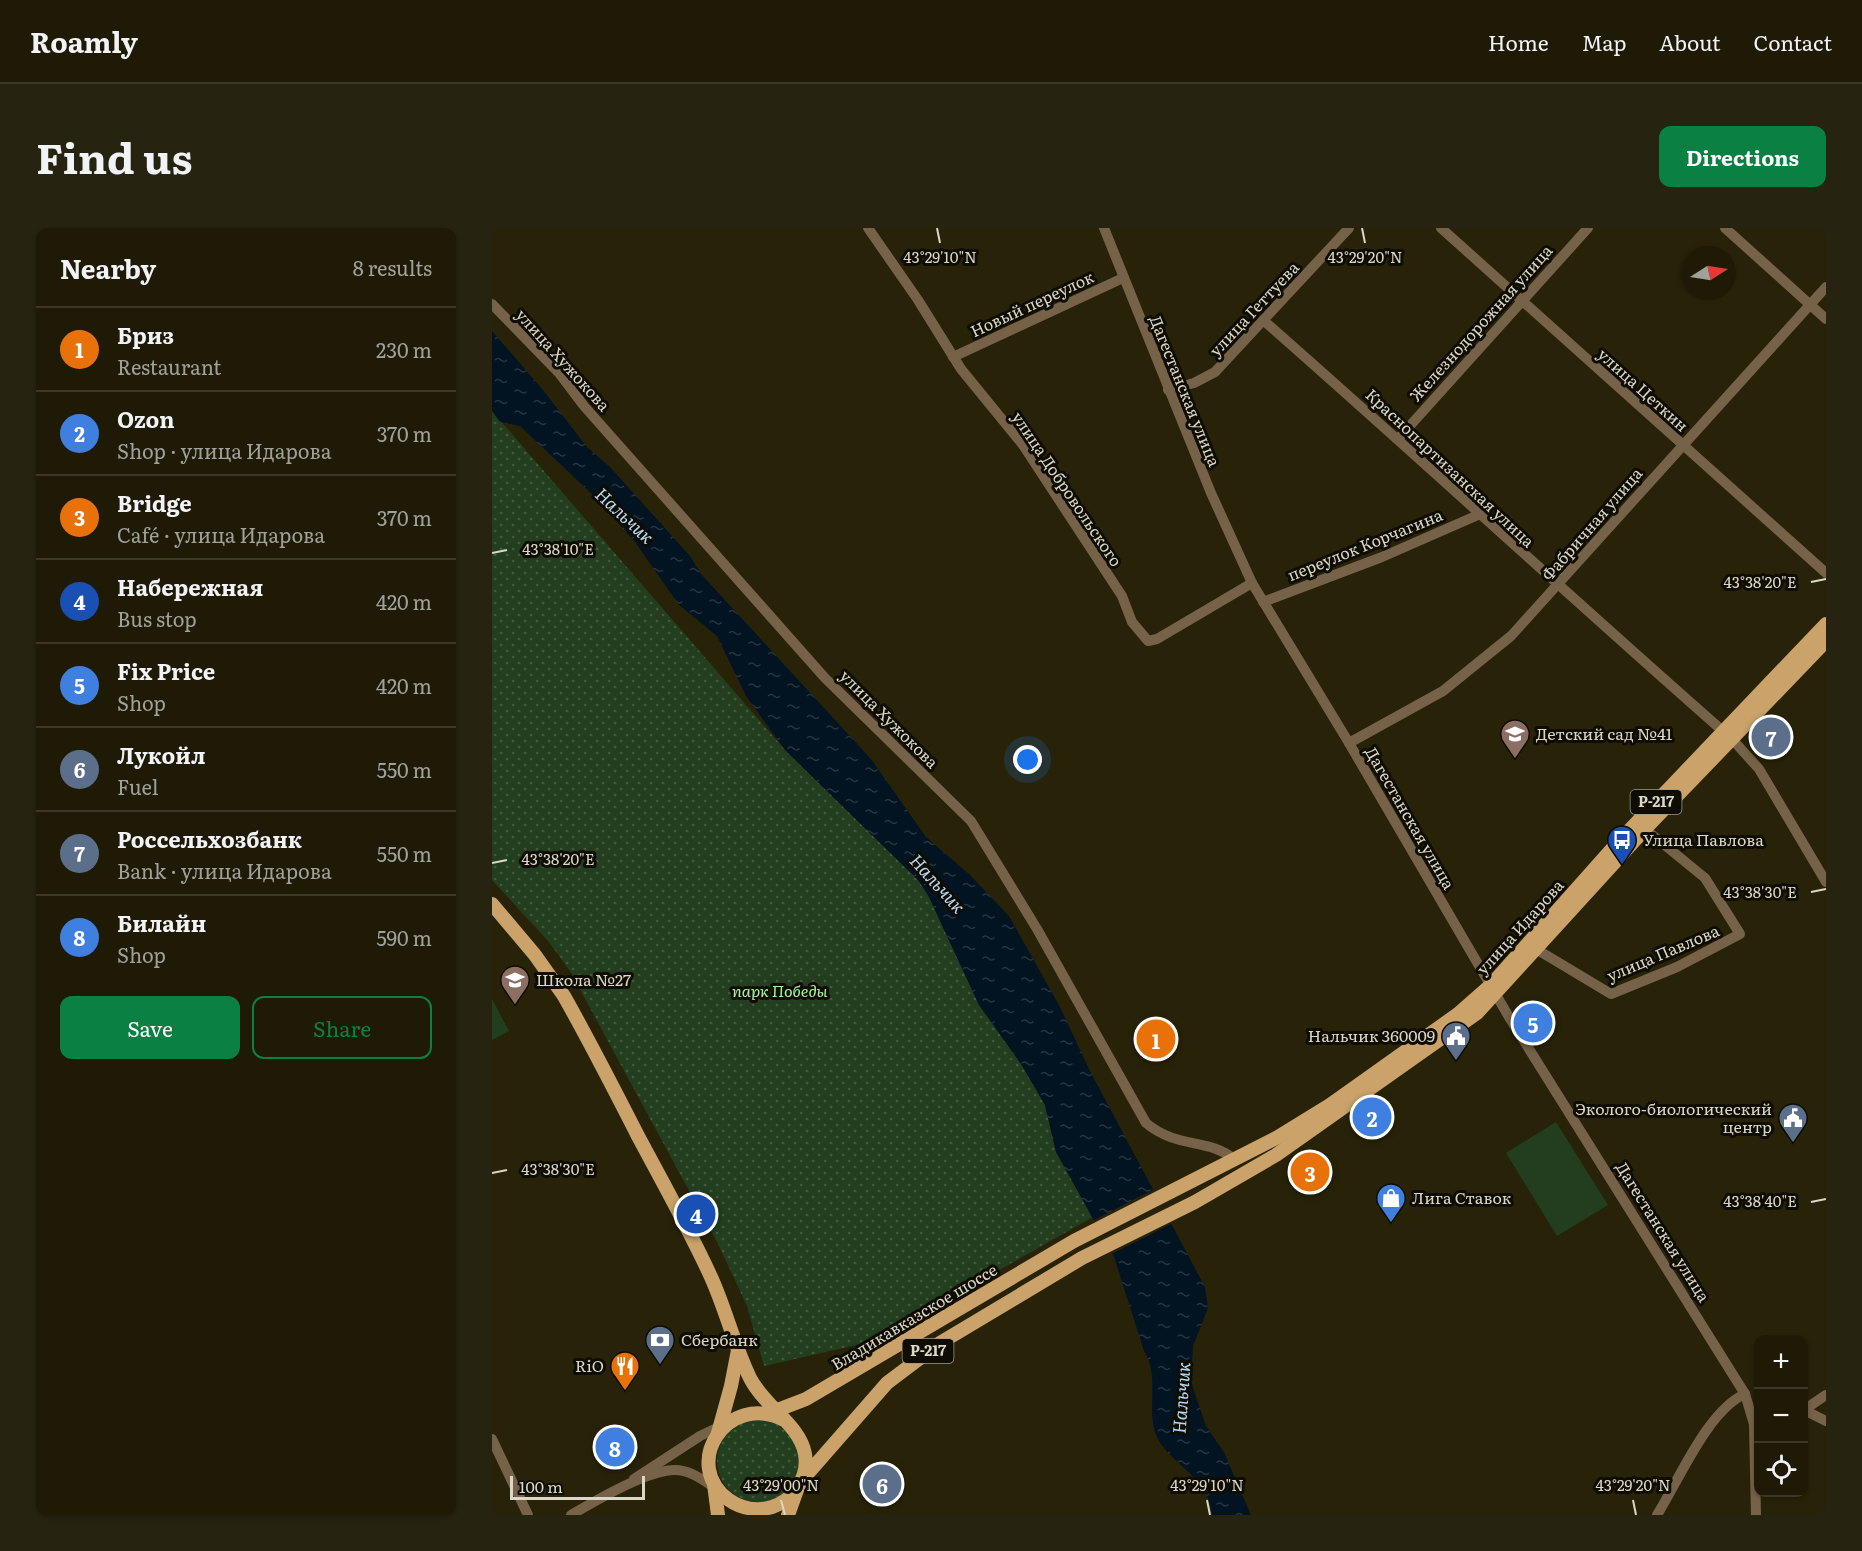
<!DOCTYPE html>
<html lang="en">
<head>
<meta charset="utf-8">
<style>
  :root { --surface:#1e1a06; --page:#262310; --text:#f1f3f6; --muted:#a1a19b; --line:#3c3828; --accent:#0b8043 }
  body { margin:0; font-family:Literata,serif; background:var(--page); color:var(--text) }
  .controls { position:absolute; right:18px; bottom:18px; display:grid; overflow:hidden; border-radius:12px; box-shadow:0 2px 4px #0004 }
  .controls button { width:54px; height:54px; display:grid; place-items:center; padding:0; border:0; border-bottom:2px solid var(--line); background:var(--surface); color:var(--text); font:30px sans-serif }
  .compass { position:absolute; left:1190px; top:18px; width:54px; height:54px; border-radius:50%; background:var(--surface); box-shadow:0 2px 4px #0004; rotate:78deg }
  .scale { position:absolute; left:18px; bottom:15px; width:135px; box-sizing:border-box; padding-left:6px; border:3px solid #dad7c8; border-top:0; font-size:16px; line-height:21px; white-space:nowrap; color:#dad7c8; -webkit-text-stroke:4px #0e0c03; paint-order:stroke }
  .you { position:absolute; left:536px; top:532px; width:21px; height:21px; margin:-15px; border:4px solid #fff; border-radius:50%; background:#1a73e8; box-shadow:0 0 0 9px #1a73e833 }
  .badge { display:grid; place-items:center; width:39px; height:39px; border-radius:50%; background:var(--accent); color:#fff; font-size:20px; font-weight:700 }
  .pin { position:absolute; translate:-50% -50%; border:3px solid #fff; box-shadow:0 2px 6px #0006 }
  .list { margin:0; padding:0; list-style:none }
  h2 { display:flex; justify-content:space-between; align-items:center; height:78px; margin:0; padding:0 24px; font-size:26px }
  h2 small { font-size:20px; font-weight:400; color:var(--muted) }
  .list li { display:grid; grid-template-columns:39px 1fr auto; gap:18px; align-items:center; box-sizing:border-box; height:84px; padding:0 24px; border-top:2px solid var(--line) }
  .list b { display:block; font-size:22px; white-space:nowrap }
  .list p { margin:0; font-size:20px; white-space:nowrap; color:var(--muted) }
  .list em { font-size:20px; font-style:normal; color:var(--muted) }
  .actions { display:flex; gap:12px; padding:18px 24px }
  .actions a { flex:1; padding:14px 0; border:2px solid var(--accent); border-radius:12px; text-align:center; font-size:21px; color:var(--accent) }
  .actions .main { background:var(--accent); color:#fff }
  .icon { flex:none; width:33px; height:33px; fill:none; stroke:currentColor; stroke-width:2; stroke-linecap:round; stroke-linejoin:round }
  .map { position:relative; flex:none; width:1334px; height:1287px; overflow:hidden; border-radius:12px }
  header { display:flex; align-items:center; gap:36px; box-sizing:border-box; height:84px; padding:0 30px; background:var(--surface); border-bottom:2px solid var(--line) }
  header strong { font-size:28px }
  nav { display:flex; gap:33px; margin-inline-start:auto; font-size:21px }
  .intro { display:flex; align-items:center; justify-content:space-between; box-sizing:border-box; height:144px; padding:0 36px }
  h1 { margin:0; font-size:42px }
  .button { padding:15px 27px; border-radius:12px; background:var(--accent); color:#fff; font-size:21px; font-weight:700 }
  main { display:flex; gap:36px; padding:0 36px }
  aside { flex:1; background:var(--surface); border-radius:12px; box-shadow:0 2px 4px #0004 }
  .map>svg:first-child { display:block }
</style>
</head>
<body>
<header>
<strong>Roamly</strong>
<nav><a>Home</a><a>Map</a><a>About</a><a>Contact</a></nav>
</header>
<div class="intro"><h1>Find us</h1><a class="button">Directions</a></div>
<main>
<aside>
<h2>Nearby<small>8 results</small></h2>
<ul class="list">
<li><span class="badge" style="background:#e8710a">1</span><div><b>Бриз</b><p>Restaurant</p></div><em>230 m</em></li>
<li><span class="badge" style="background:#3f7fe0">2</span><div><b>Ozon</b><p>Shop · улица Идарова</p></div><em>370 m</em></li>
<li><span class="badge" style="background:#e8710a">3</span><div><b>Bridge</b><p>Café · улица Идарова</p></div><em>370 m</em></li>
<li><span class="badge" style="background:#1a4fb4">4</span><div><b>Набережная</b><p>Bus stop</p></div><em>420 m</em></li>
<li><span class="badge" style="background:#3f7fe0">5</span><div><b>Fix Price</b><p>Shop</p></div><em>420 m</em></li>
<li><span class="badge" style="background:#5c6f8a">6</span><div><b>Лукойл</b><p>Fuel</p></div><em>550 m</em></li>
<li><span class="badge" style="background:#5c6f8a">7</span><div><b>Россельхозбанк</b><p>Bank · улица Идарова</p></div><em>550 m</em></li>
<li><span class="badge" style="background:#3f7fe0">8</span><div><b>Билайн</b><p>Shop</p></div><em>590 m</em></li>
</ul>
<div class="actions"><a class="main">Save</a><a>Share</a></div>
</aside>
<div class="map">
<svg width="1334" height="1287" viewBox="0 0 1334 1287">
  <defs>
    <pattern id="grass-dots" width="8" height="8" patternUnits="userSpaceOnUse" patternTransform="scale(1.5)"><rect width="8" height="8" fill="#223e1e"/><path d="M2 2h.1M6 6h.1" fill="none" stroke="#42593d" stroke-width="1.8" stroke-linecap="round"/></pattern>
    <pattern id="water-ripples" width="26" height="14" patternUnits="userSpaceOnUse" patternTransform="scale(1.5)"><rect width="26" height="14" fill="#021322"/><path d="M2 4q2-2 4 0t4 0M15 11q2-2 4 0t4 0" fill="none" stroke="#263541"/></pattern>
  </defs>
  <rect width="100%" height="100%" fill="#282308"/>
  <g fill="url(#grass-dots)">
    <path d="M0,183L293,522L426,652L436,667L487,777L529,836L553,877L564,924L601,989L382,1113L272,1138L255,1078L227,1018L78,743L57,714L0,652Z"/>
    <circle cx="266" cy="1233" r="41"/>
  </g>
  <g fill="#223e1e">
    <path d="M0,771L17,803L0,812Z"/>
    <path d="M1064,894L1116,977L1065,1008L1014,925Z"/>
  </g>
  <path fill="url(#water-ripples)" d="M0,103L51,162L95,219L118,239L198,328L209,346L379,531L434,609L477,646L517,688L568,779L598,843L713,1059L716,1080L701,1118L699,1154L714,1198L732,1224L759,1287H720C716,1247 680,1239 665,1209C653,1183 669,1152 652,1123L622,1029L564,924L553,877L529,836L487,777L436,667L426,652L293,522L254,468L225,408L187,377L143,314L104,270L28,198L8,194L0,183Z"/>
  <path fill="#282308" d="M664,960L683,994L618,1027L600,993Z"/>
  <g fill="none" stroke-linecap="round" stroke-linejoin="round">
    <g stroke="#766248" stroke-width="10">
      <path d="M376,0L426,72L469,141L531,217L630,368L640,394L656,413L665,411L760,355"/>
      <path d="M612,0L719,265L760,355L857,515L1017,789L1253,1166L1262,1196L1264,1287"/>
      <path d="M949,0L1334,345"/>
      <path d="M1233,0L1334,91"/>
      <path d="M0,76L67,145L92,178L333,450L479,593L545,701L654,895C685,921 716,910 742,931"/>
      <path d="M771,92C926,228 1077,368 1232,504"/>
      <path d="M461,129L631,50"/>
      <path d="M676,162L702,155L723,144L857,0"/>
      <path d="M906,211L1096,0"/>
      <path d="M771,374L890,329L986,287"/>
      <path d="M1240,511L1267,541L1334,654"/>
      <path d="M857,515L951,463L1019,408L1334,59"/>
      <path d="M1044,721L1119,766L1185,739L1248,706L1213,650L1153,601"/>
      <path d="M1312,1182L1334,1167"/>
      <path d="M1312,1182L1334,1193"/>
      <path d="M0,1211L36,1287"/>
      <path d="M142,1251L208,1208L231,1197"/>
      <path d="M79,1287C103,1273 155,1242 183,1242C199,1242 212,1253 225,1261"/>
      <path d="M1165,1287C1187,1252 1216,1182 1253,1166"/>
    </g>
    <g stroke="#caa26a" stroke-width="14">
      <path d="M0,676L43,727L72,768C98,814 122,861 146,908C171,955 197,1001 219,1049C234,1082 242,1117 258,1150C272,1178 308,1197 313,1226C317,1249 302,1272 280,1279C266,1283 250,1281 237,1272C188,1237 235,1163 292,1192"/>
      <path d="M275,1186L314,1171L582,1013L786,909L838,877L966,786L999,757L1129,611L1334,396"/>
      <path d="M226,1205L239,1158L246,1122"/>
      <path d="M311,1251L395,1155L448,1115L590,1030L703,974L784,927L985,785L1153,601L1334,413"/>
      <path d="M222,1256L226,1287"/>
      <path d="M296,1287L305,1262"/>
    </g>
  </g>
  <path fill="none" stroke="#dad7c8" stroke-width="2" d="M445,0L448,15M870,0L873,15M0,325L15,322M1319,354L1334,351M0,635L15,632M1319,664L1334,661M0,945L15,942M1319,974L1334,971M289,1272L293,1287M715,1272L718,1287M1141,1272L1144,1287"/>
  <defs>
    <g id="school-pin" transform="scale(1.5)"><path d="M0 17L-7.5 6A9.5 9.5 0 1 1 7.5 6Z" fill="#8d6e63" stroke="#0e0c03"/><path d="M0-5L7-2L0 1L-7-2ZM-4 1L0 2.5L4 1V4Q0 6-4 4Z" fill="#fff"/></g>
    <g id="bus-pin" transform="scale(1.5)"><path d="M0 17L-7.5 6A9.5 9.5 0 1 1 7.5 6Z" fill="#1a4fb4" stroke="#0e0c03"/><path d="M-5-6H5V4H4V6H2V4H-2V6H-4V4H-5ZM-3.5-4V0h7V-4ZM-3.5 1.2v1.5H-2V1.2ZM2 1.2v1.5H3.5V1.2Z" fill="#fff"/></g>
    <g id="civic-pin" transform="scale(1.5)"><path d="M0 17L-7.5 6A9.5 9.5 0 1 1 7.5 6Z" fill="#5c6f8a" stroke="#0e0c03"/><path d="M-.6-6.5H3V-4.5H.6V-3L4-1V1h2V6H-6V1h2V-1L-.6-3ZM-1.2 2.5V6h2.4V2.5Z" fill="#fff"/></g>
    <g id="shop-pin" transform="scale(1.5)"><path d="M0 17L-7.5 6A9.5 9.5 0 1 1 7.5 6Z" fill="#3f7fe0" stroke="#0e0c03"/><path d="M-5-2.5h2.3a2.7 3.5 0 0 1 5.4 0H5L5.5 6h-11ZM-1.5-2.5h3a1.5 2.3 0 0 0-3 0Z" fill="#fff"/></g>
    <g id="bank-pin" transform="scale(1.5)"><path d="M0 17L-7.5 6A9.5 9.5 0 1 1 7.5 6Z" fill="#5c6f8a" stroke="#0e0c03"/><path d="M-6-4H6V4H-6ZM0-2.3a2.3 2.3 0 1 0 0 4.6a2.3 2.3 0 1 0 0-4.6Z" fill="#fff"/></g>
    <g id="restaurant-pin" transform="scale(1.5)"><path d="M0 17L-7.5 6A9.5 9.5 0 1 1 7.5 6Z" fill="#e8710a" stroke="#0e0c03"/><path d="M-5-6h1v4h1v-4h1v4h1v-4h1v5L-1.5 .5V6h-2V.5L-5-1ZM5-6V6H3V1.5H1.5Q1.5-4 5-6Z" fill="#fff"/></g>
  </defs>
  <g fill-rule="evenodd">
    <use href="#school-pin" x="1023" y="506"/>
    <use href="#bus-pin" x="1130" y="612"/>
    <use href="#school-pin" x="23" y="752"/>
    <use href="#civic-pin" x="964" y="808"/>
    <use href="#civic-pin" x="1301" y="890"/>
    <use href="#shop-pin" x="899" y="970"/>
    <use href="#bank-pin" x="168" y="1112"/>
    <use href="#restaurant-pin" x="133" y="1138"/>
  </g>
  <g text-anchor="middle" stroke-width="6" stroke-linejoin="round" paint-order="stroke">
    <g fill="#0e0c03" stroke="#9d9a8d" stroke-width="1.5">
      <rect x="1138.5" y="562" width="51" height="24" rx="4.5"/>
      <rect x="410.5" y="1111" width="51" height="24" rx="4.5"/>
    </g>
    <g font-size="15" font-weight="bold" fill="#dad7c8">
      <text x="1164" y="579">Р-217</text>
      <text x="436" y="1128">Р-217</text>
    </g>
    <g font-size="16" fill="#dad7c8" stroke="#0e0c03">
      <text transform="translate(540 76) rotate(-25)" y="6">Новый переулок</text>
      <text transform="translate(762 81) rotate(-47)" y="6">улица Геттуева</text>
      <text transform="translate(989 95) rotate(-48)" y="6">Железнодорожная улица</text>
      <text transform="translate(71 132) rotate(48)" y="6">улица Хужокова</text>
      <text transform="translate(1151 162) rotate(42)" y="6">улица Цеткин</text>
      <text transform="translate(693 163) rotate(68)" y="6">Дагестанская улица</text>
      <text transform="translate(958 240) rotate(43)" y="6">Краснопартизанская улица</text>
      <text transform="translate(575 261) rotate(56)" y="6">улица Добровольского</text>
      <text transform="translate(1100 296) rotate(-49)" y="6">Фабричная улица</text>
      <text transform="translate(873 317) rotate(-22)" y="6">переулок Корчагина</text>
      <text transform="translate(397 491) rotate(45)" y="6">улица Хужокова</text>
      <text transform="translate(918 590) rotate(60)" y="6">Дагестанская улица</text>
      <text transform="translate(1028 699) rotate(-48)" y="6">улица Идарова</text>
      <text transform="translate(1171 725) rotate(-23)" y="6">улица Павлова</text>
      <text transform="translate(1171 1004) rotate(58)" y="6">Дагестанская улица</text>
      <text transform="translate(422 1089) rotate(-31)" y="6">Владикавказское шоссе</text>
    </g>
    <g font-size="16" fill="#dad7c8" stroke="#0e0c03" text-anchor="start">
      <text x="1044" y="512">Детский сад №41</text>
      <text x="1151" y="618">Улица Павлова</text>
      <text x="44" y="758">Школа №27</text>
      <text x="943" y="814" text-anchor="end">Нальчик 360009</text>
      <text x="1280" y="887" text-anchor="end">Эколого-биологический<tspan x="1280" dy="18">центр</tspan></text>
      <text x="920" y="976">Лига Ставок</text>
      <text x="189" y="1118">Сбербанк</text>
      <text x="112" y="1144" text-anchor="end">RiO</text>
    </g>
    <g font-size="16" font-style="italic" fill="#aaf19d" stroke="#0e0c03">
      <text x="288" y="769">парк Победы</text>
    </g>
    <g font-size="18" font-style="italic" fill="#b6d7f3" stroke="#0e0c03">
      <text transform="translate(132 288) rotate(43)" y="6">Нальчик</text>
      <text transform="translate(445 656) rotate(48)" y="6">Нальчик</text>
      <text transform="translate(690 1170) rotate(-86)" y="6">Нальчик</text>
    </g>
  </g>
  <g font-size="15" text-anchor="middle" fill="#dad7c8" stroke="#0e0c03" stroke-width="6" stroke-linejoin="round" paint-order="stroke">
    <text x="448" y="35">43°29'10"N</text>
    <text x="873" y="35">43°29'20"N</text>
    <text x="66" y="327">43°38'10"E</text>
    <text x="1268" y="360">43°38'20"E</text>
    <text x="66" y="637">43°38'20"E</text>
    <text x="1268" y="670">43°38'30"E</text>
    <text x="66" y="947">43°38'30"E</text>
    <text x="1268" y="979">43°38'40"E</text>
    <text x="289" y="1263">43°29'00"N</text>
    <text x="715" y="1263">43°29'10"N</text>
    <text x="1141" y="1263">43°29'20"N</text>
  </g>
</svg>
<div class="controls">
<button>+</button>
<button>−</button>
<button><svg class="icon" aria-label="locate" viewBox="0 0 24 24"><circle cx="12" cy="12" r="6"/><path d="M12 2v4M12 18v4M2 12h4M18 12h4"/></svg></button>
</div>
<svg class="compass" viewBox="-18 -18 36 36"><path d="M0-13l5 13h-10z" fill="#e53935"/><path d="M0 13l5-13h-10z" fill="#a1a19b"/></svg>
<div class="scale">100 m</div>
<div class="you"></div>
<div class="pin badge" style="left:664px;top:811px;background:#e8710a">1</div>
<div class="pin badge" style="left:880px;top:889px;background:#3f7fe0">2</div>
<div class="pin badge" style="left:818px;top:944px;background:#e8710a">3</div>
<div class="pin badge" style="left:204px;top:986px;background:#1a4fb4">4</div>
<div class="pin badge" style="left:1041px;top:795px;background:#3f7fe0">5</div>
<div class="pin badge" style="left:390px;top:1256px;background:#5c6f8a">6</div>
<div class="pin badge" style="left:1279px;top:509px;background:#5c6f8a">7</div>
<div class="pin badge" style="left:123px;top:1219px;background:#3f7fe0">8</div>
</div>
</main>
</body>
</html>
